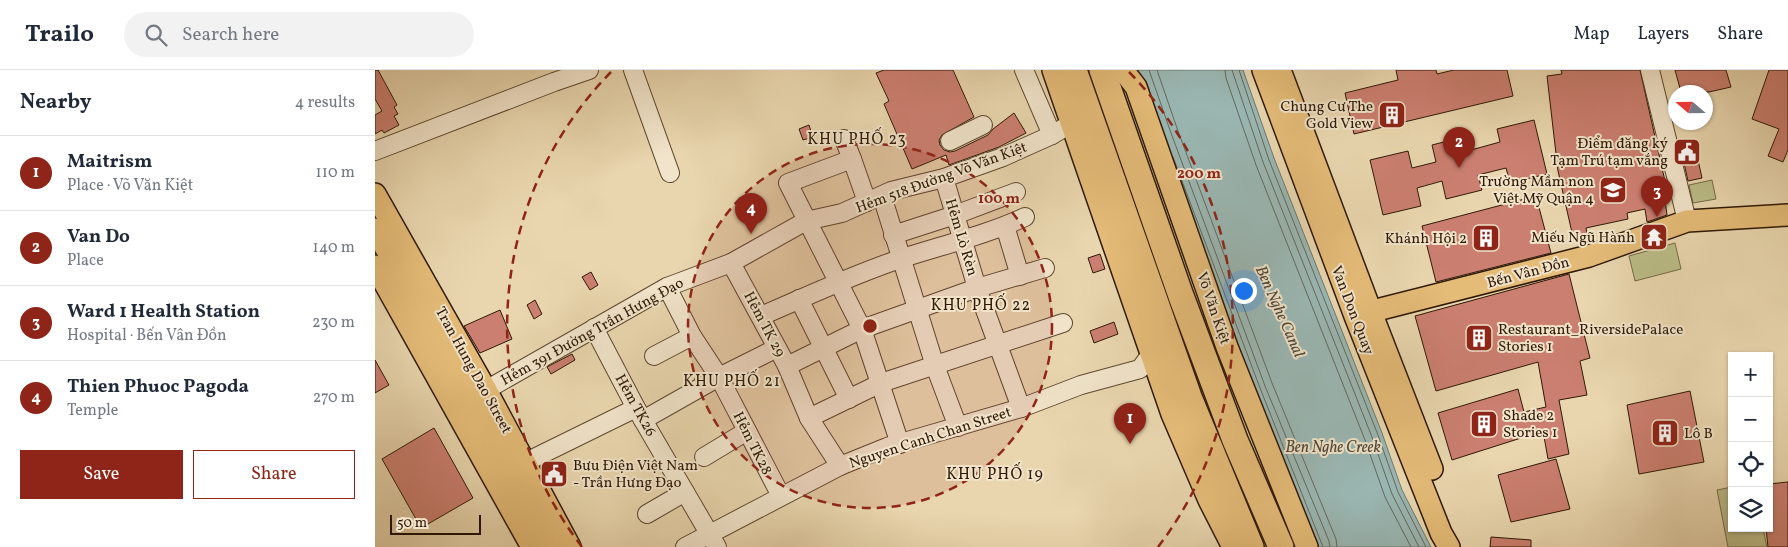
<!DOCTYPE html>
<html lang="en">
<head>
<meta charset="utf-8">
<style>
  :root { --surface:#fff; --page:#f2f2f3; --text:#1f2937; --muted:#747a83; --line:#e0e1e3; --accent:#8f2418 }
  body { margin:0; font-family:Vollkorn,serif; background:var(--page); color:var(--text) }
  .controls { position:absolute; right:15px; bottom:15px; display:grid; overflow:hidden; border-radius:0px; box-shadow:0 1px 4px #0004 }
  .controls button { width:45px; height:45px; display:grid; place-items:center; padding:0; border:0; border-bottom:1px solid var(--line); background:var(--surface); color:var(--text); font:25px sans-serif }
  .compass { position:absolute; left:1293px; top:15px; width:45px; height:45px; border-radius:50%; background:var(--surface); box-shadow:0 1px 4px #0004; rotate:290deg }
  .scale { position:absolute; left:15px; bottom:12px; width:91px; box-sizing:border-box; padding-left:5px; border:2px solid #2f1906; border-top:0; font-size:14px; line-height:18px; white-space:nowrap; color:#2f1906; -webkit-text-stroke:4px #f1e4ca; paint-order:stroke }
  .you { position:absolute; left:868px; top:220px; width:18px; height:18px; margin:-12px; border:4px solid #fff; border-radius:50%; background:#1a73e8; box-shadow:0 0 0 8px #1a73e833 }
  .badge { display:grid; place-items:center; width:32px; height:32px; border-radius:50%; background:var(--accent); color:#fff; font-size:16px; font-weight:700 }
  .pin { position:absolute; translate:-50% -41px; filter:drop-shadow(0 1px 2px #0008) }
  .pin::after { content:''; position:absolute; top:26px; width:18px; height:15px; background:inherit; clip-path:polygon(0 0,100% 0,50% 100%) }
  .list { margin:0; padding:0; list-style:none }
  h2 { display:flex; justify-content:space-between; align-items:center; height:65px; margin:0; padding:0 20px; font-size:21px }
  h2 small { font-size:16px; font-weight:400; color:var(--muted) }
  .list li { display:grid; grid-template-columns:32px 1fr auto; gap:15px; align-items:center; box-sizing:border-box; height:75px; padding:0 20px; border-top:1px solid var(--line) }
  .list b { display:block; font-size:19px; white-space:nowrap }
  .list p { margin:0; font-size:16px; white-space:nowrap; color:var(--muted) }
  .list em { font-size:16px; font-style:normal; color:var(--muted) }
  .actions { display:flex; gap:10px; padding:15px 20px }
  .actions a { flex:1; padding:11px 0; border:1px solid var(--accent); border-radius:0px; text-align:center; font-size:18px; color:var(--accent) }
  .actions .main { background:var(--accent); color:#fff }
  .icon { flex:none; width:28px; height:28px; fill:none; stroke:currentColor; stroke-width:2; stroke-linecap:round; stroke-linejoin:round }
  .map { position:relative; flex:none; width:1413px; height:477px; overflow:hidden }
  header { display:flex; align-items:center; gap:30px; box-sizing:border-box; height:70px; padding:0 25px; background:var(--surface); border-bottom:1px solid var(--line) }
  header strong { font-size:24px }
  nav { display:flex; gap:28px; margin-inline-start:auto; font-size:18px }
  .search { width:350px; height:45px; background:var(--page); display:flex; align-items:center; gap:12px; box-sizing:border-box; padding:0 18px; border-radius:28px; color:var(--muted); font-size:19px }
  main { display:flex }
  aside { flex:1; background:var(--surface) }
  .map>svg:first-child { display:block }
</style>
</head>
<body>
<header>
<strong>Trailo</strong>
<div class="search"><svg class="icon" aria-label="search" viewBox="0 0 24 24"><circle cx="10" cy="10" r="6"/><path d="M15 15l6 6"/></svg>Search here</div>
<nav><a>Map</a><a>Layers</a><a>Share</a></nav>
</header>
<main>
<aside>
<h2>Nearby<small>4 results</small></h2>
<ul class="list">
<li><span class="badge">1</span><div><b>Maitrism</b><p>Place · Võ Văn Kiệt</p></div><em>110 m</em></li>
<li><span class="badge">2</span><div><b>Van Do</b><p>Place</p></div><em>140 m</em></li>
<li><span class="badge">3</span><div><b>Ward 1 Health Station</b><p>Hospital · Bến Vân Đồn</p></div><em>230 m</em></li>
<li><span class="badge">4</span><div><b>Thien Phuoc Pagoda</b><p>Temple</p></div><em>270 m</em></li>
</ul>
<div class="actions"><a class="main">Save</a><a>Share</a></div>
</aside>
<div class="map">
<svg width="1413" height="477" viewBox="0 0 1413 477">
  <rect width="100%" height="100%" fill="#e9d6ae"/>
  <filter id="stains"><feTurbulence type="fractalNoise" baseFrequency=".004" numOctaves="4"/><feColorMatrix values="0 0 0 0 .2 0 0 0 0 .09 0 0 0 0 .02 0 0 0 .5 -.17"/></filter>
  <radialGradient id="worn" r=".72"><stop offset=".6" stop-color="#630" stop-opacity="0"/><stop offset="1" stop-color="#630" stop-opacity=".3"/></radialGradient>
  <g fill="#bbbc87" stroke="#756a46">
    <path d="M1337,110L1341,129L1318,133L1314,115Z"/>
    <path d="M1300,173L1306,199L1260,211L1254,186Z"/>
    <path d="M1357,417V458H1388L1392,477H1353L1342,420Z"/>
  </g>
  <path fill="#9ab7b3" stroke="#6f786e" d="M762,0H868L899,88L1007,363L1027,420L1056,477H944L880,320L785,67Z"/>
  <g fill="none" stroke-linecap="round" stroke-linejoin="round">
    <g stroke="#64685c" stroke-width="1">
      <path d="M774,0L796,63L890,316L954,471L955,477"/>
      <path d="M782,0L803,61L897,313L961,469L962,477"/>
      <path d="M850,0L851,8L881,95L990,370L1010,427L1036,477"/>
      <path d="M857,0L888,92L997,367L1017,424L1044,477"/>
      <path d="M864,0L894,90L1003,365L1023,422L1051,477"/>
      <path d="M798,87L885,318L948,477"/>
    </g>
  </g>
  <g fill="#cb7f70" stroke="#2f1906">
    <path d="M0,0H3L22,35L19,37L23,44L19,46L24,55L9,63L7,60L0,64V45L7,41L0,29Z"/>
    <path d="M509,0H578L599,47L567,65L564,70L565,75L569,80L575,82L580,81L613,65L618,59L639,43L651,63L624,77L574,95L571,85L537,99L509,34L514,31L501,3Z"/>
    <path d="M1021,0H1061L1062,4L1079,0H1132L1138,26L979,64L970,23L1023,10Z"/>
    <path d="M1186,0H1265L1294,129L1290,130L1292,145L1272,152L1270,139L1252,143L1253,149L1211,158L1212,164L1198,167L1183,101L1172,6L1187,4Z"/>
    <path d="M1300,0H1351L1356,17L1334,22H1306Z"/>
    <path d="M1394,0H1413V80L1408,92L1393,86L1404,59L1377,49Z"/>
    <path d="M1159,50L1172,104L1135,113L1131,98L1103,105L1107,120L1071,129L1067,111L1042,118L1046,136L1008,145L995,90L1033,81L1037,98L1061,92L1057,75L1092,66L1096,80L1125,72L1122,59Z"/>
    <path d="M434,55L438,67L428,70L424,59Z"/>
    <path d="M1323,90L1327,108L1313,111L1309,93Z"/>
    <path d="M1161,126L1176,183L1061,212L1047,156Z"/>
    <path d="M725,184L730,199L718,203L713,188Z"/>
    <path d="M216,202L223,215L215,220L207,207Z"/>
    <path d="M1194,204L1215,288L1205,291L1212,325L1184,330L1194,384L1173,389L1168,361L1077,390L1063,343L1143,319L1149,342L1171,337L1163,292L1061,321L1040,246Z"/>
    <path d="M160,230L167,244L159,249L152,235Z"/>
    <path d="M125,240L137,269L105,283L89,256Z"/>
    <path d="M739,252L743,264L719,273L715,261Z"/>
    <path d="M197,284L200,290L176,304L172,297Z"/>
    <path d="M0,290L14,315L0,323Z"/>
    <path d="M1315,321L1329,392L1264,404L1252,335Z"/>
    <path d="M59,358L98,428L46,458L7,389Z"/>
    <path d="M1181,389L1195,439L1136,452L1123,405Z"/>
    <path d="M1413,412V477H1393L1391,458H1394V414Z"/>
    <path d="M1116,467L1156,470V477H1115Z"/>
  </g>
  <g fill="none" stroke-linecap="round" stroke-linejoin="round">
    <g stroke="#5e4830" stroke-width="20">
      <g id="minor">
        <path d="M258,0L295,103"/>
        <path d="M649,0L677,65"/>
        <path d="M1275,0L1312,151"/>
        <path d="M469,69L477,89"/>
        <path d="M575,71L608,55"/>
        <path d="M0,81L179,12L214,0"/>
        <path d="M569,108L602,218L646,338"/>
        <path d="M507,126L560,296L583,357"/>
        <path d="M492,132L477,89L413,113L487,259L525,374"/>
        <path d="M630,156L645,206"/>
        <path d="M518,165L580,145L641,122"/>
        <path d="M356,193L412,296L434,348L465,396"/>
        <path d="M292,217L317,266L344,307L406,426"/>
        <path d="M424,229L474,329"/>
        <path d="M386,246C433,226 479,204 528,188C568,175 611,165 650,147"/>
        <path d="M219,258L261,338L342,477"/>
        <path d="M279,286L317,266"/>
        <path d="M412,296L487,259L602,218L670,198"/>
        <path d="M111,320L292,217L356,193L431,151L467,143L516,121L569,108L628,87L677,65L697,53"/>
        <path d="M434,348L506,313L688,253"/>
        <path d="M268,350L344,307L402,278"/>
        <path d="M329,387L372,361"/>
        <path d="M149,393L261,338"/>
        <path d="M272,444L310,422"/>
        <path d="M310,477L465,396L512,377L646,338L706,315L765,299L776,284"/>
      </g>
    </g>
    <g stroke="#2f1906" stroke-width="24">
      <g id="major">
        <path d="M678,0L797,344L834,430L858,477"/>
        <path d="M748,0L761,17L852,277L932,477"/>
        <path d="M888,0L980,246L1066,463L1074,477"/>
        <path d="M905,0L1001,255L1057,399"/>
        <path d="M0,124L111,320L195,477"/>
        <path d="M0,159L178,477"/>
        <path d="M0,196L157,477"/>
        <path d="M982,245L1214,186L1312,151L1413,145"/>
      </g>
    </g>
    <g stroke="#2f1906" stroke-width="28">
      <g id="highway">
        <path d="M699,0L814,327L876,477"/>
        <path d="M727,0L806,226L860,370L906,477"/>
      </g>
    </g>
    <use href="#minor" stroke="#f1e4ca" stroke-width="18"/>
    <use href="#major" stroke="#e4bb77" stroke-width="21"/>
    <use href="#highway" stroke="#e4bb77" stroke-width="25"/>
  </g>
  <circle cx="495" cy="256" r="182" fill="#8f2418" fill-opacity=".12"/>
  <g fill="none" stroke="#8f2418" stroke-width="2.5" stroke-dasharray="9 6">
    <circle cx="495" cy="256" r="182"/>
    <path d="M207 477A363 363 0 0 1 236 2M754 2A363 363 0 0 1 783 477"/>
  </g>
  <defs>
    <g id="building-square" transform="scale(1.4375)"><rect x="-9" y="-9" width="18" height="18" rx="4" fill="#8f2418" stroke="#f1e4ca"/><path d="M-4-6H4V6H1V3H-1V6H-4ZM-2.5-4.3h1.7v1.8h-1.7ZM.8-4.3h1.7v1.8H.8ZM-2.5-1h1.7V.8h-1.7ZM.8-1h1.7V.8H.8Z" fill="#fff"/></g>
    <g id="civic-square" transform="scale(1.4375)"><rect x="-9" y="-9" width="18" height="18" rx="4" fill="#8f2418" stroke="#f1e4ca"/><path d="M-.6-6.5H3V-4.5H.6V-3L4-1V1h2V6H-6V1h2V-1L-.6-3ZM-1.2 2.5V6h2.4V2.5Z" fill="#fff"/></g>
    <g id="school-square" transform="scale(1.4375)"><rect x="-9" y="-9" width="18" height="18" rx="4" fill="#8f2418" stroke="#f1e4ca"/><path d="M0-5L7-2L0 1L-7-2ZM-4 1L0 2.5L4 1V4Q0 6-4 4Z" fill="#fff"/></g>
    <g id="temple-square" transform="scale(1.4375)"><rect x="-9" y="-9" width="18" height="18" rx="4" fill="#8f2418" stroke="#f1e4ca"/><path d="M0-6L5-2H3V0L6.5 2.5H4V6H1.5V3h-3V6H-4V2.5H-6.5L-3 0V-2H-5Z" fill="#fff"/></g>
  </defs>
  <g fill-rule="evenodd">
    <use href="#building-square" x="1017" y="45"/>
    <use href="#civic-square" x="1312" y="82"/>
    <use href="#school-square" x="1238" y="120"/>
    <use href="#temple-square" x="1279" y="167"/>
    <use href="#building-square" x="1111" y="168"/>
    <use href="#building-square" x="1104" y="268"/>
    <use href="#building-square" x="1109" y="354"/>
    <use href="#building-square" x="1290" y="363"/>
    <use href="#civic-square" x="179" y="404"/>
  </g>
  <g text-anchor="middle" stroke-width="4" stroke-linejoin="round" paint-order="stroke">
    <g font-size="15" fill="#2f1906" stroke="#f1e4ca" text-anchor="end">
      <text x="998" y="41">Chung Cư The<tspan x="998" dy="17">Gold View</tspan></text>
      <text x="1293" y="78">Điểm đăng ký<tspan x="1293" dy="17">Tạm Trú tạm vắng</tspan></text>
      <text x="1219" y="116">Trường Mầm non<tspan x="1219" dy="17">Việt Mỹ Quận 4</tspan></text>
      <text x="1260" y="172">Miếu Ngũ Hành</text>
      <text x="1092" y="173">Khánh Hội 2</text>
      <text x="1123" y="264" text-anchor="start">Restaurant_RiversidePalace<tspan x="1123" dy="17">Stories 1</tspan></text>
      <text x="1128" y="350" text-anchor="start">Shade 2<tspan x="1128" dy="17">Stories 1</tspan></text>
      <text x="1309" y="368" text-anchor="start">Lô B</text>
      <text x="198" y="400" text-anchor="start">Bưu Điện Việt Nam<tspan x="198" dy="17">- Trần Hưng Đạo</tspan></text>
    </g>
    <g font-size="15" fill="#2f1906" stroke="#f1e4ca">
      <text transform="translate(566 107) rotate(-20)" y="5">Hẻm 518 Đường Võ Văn Kiệt</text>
      <text transform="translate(587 167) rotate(73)" y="5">Hẻm Lò Rèn</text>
      <text transform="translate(1153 202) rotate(-15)" y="5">Bến Vân Đồn</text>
      <text transform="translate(839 238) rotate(71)" y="5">Võ Văn Kiệt</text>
      <text transform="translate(978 240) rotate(69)" y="5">Van Don Quay</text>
      <text transform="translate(390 254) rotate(62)" y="5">Hẻm TK 29</text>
      <text transform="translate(217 261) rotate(-29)" y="5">Hẻm 391 Đường Trần Hưng Ðạo</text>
      <text transform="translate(99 300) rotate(61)" y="5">Tran Hung Dao Street</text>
      <text transform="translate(261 335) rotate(61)" y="5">Hẻm TK26</text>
      <text transform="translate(555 367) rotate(-18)" y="5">Nguyen Canh Chan Street</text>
      <text transform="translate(378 373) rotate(63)" y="5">Hẻm TK28</text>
    </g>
    <g font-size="16" letter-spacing="1" fill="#2f1906" stroke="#f1e4ca">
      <text x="482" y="74">KHU PHỐ 23</text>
      <text x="606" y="240">KHU PHỐ 22</text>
      <text x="357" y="316">KHU PHỐ 21</text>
      <text x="620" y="409">KHU PHỐ 19</text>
    </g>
    <g font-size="16" font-style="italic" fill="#4f483a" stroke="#f1e4ca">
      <text transform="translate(906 241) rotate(66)" y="6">Ben Nghe Canal</text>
      <text x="958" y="382">Ben Nghe Creek</text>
    </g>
  </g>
  <circle cx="495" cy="256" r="8" fill="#8f2418" stroke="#f1e4ca" stroke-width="2.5"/>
  <g font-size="15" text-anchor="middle" font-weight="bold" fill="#8f2418" stroke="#f1e4ca" stroke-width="4" stroke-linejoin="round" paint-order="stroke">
    <text x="824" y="108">200 m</text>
    <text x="624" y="133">100 m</text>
  </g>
  <rect width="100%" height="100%" filter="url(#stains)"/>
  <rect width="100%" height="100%" fill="url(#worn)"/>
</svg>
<div class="controls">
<button>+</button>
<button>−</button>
<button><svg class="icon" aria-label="locate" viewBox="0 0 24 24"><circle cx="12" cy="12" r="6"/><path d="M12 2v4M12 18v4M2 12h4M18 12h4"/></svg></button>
<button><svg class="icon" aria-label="layers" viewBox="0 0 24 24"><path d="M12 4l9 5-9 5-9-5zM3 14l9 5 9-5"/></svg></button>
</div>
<svg class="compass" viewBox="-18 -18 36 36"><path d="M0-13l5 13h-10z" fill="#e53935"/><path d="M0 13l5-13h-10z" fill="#747a83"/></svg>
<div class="scale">50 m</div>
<div class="you"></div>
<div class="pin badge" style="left:755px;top:374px">1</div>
<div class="pin badge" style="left:1084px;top:98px">2</div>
<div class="pin badge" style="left:1282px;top:147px">3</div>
<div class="pin badge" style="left:376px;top:164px">4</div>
</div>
</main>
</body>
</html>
